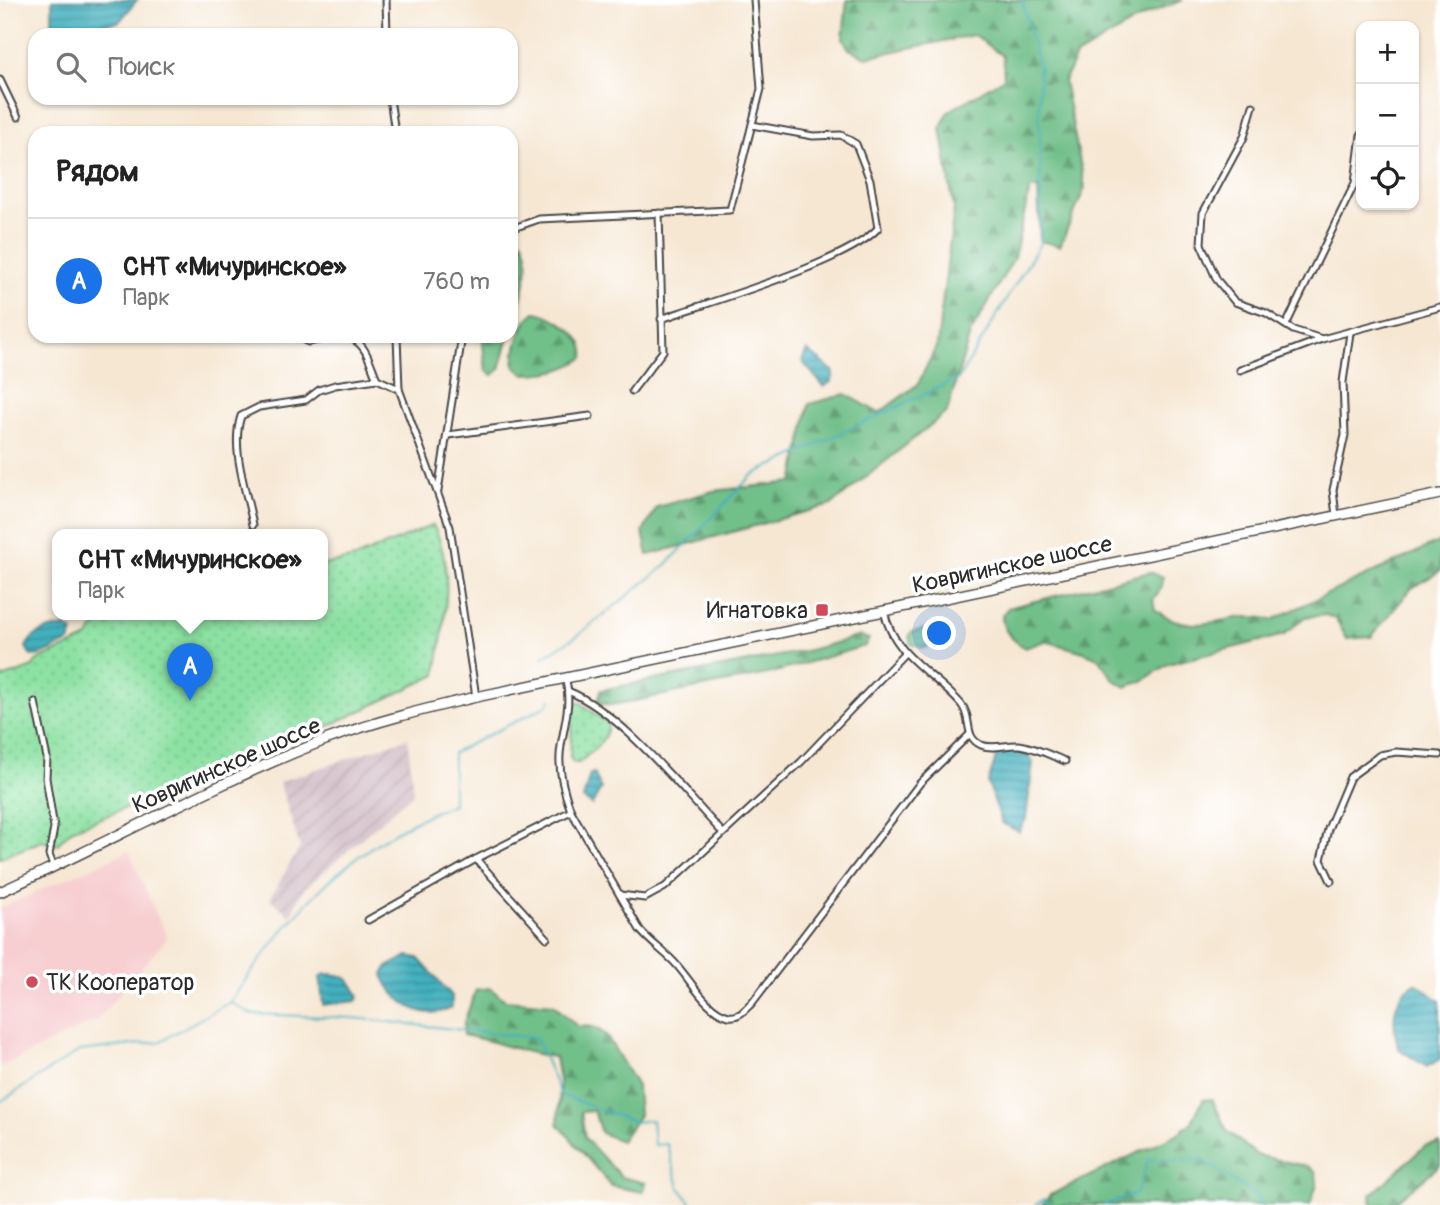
<!DOCTYPE html>
<html lang="ru">
<head>
<meta charset="utf-8">
<style>
  :root { --surface:#fff; --page:#f2f2f2; --text:#222; --muted:#767676; --line:#e0e0e0; --accent:#1a73e8 }
  body { margin:0; font-family:Pangolin,sans-serif; background:var(--page); color:var(--text) }
  .controls { position:absolute; right:21px; top:21px; display:grid; overflow:hidden; border-radius:14px; box-shadow:0 2px 5px #0004 }
  .controls button { width:63px; height:63px; display:grid; place-items:center; padding:0; border:0; border-bottom:2px solid var(--line); background:var(--surface); color:var(--text); font:35px sans-serif }
  .you { position:absolute; left:940px; top:634px; width:24px; height:24px; margin:-18px; border:5px solid #fff; border-radius:50%; background:#1a73e8; box-shadow:0 0 0 10px #1a73e833 }
  .badge { display:grid; place-items:center; width:46px; height:46px; border-radius:50%; background:var(--accent); color:#fff; font-size:23px; font-weight:700 }
  .pin { position:absolute; translate:-50% -58px; filter:drop-shadow(0 2px 4px #0008) }
  .pin::after { content:''; position:absolute; top:37px; width:24px; height:21px; background:inherit; clip-path:polygon(0 0,100% 0,50% 100%) }
  .popup { position:absolute; left:52px; top:529px; width:276px; height:91px; box-sizing:border-box; display:grid; place-content:center; border-radius:14px; background:var(--surface); filter:drop-shadow(0 2px 5px #0005); font-size:23px; white-space:nowrap; color:var(--muted) }
  .popup b { font-size:26px; color:var(--text) }
  .popup::after { content:''; position:absolute; left:50%; top:100%; margin-left:-14px; border:14px solid transparent; border-top-color:var(--surface) }
  .list { margin:0; padding:0; list-style:none }
  h2 { display:flex; justify-content:space-between; align-items:center; height:91px; margin:0; padding:0 28px; font-size:30px }
  h2 small { font-size:23px; font-weight:400; color:var(--muted) }
  .list li { display:grid; grid-template-columns:46px 1fr auto; gap:21px; align-items:center; box-sizing:border-box; height:126px; padding:0 28px; border-top:2px solid var(--line) }
  .list b { display:block; font-size:26px; white-space:nowrap }
  .list p { margin:0; font-size:23px; white-space:nowrap; color:var(--muted) }
  .list em { font-size:23px; font-style:normal; color:var(--muted) }
  .icon { flex:none; width:38px; height:38px; fill:none; stroke:currentColor; stroke-width:2; stroke-linecap:round; stroke-linejoin:round }
  .map { position:relative; flex:none; width:1440px; height:1205px; overflow:hidden }
  .search { position:absolute; background:var(--surface); box-shadow:0 2px 5px #0004; left:28px; top:28px; width:490px; height:77px; display:flex; align-items:center; gap:18px; box-sizing:border-box; padding:0 24px; border-radius:21px; color:var(--muted); font-size:26px }
  .panel { position:absolute; background:var(--surface); box-shadow:0 2px 5px #0004; left:28px; top:126px; width:490px; height:217px; border-radius:21px }
  .map>svg:first-child { display:block }
</style>
</head>
<body>
<div class="map">
<svg width="1440" height="1205" viewBox="0 0 1440 1205">
  <defs>
    <pattern id="industrial-furrows" width="10" height="10" patternUnits="userSpaceOnUse" patternTransform="scale(1.75)"><rect width="10" height="10" fill="#d2bdc6"/><path d="M-1 1l2-2M0 10L10 0M9 11l2-2" fill="none" stroke="#b4a3aa"/></pattern>
    <pattern id="grass-dots" width="8" height="8" patternUnits="userSpaceOnUse" patternTransform="scale(1.75)"><rect width="8" height="8" fill="#8ce1a3"/><path d="M2 2h.1M6 6h.1" fill="none" stroke="#79c18c" stroke-width="1.8" stroke-linecap="round"/></pattern>
    <pattern id="forest-firs" width="22" height="20" patternUnits="userSpaceOnUse" patternTransform="scale(1.75)"><rect width="22" height="20" fill="#71bf89"/><path d="M5 1l3.5 6h-7zM16 11l3.5 6h-7z" fill="#5d9b70"/></pattern>
    <pattern id="water-rules" width="6" height="5" patternUnits="userSpaceOnUse" patternTransform="scale(1.75)"><rect width="6" height="5" fill="#42b0be"/><path d="M0 2.5h6" fill="none" stroke="#378f9b"/></pattern>
  </defs>
  <rect width="100%" height="100%" fill="#fff"/>
  <filter id="ink" filterUnits="userSpaceOnUse"><feTurbulence type="fractalNoise" baseFrequency=".0143" numOctaves="2"/><feDisplacementMap in="SourceGraphic" scale="14" xChannelSelector="R" yChannelSelector="G"/><feConvolveMatrix kernelMatrix="1 2 1 2 8 2 1 2 1" color-interpolation-filters="sRGB"/></filter>
  <filter id="wash" filterUnits="userSpaceOnUse"><feTurbulence type="fractalNoise" baseFrequency=".00686" numOctaves="4" result="noise"/><feDisplacementMap in="SourceGraphic" scale="28" xChannelSelector="R" yChannelSelector="G"/><feGaussianBlur stdDeviation="1.57" result="paint"/><feColorMatrix in="noise" values="0 0 0 0 0 0 0 0 0 0 0 0 0 0 0 0 0 1.4 0 .05"/><feComposite in="paint" operator="in"/></filter>
  <g filter="url(#wash)">
    <rect width="100%" height="100%" fill="#f6e7d3"/>
    <path fill="#f7cfd1" d="M129,851L167,938L97,1020L0,1067V908Z"/>
    <path fill="url(#industrial-furrows)" d="M408,738L413,793L302,891L290,916L270,898L300,847L279,782Z"/>
    <g fill="url(#grass-dots)" stroke="#5c8667" stroke-width="2">
      <path d="M433,525C457,572 443,625 436,675L333,724L71,830L57,845L42,841L0,858V679L33,667L36,661L86,639L97,625L125,615H323V565L355,558Z"/>
      <path d="M576,703H581L608,724C608,741 590,752 579,763H574L570,758L573,709Z"/>
    </g>
    <g fill="url(#forest-firs)" stroke="#4e755a" stroke-width="2">
      <path d="M847,0H1183L1147,14L1076,56L1064,81L1085,188L1060,246L1040,241L1038,188L1030,189L1014,258L970,334L947,412L831,505L648,555L643,532L657,507L713,491L793,482L809,404L846,394L879,413L918,384L937,345L954,209L941,128L948,112L1004,78L1003,56L974,35L866,57L849,49L843,38Z"/>
      <path d="M511,239L522,240C534,260 524,285 519,306L512,309Z"/>
      <path d="M535,312C554,314 588,337 584,358C563,371 548,374 524,374L515,367C513,350 521,322 535,312Z"/>
      <path d="M482,336H509L500,369L493,375L486,371Z"/>
      <path d="M1440,541V571L1411,589L1371,637L1347,639L1336,619L1326,615L1305,617L1284,635L1168,664L1142,681L1126,687L1114,680L1098,658L1084,652L1045,641L1025,648C1012,640 1002,631 1002,615L1008,608L1150,572L1163,577L1162,587L1153,600L1155,610C1202,642 1229,607 1272,620Z"/>
      <path d="M940,625L946,626L947,631L932,645L923,648L911,644L909,637L912,632Z"/>
      <path d="M860,636L869,639L865,646L772,673L629,702L609,705L598,702L601,690L810,650Z"/>
      <path d="M490,988L505,1000L553,1004L577,1026L594,1027L606,1035L637,1086L639,1115L621,1141L601,1133L594,1111L581,1112L585,1138L621,1177L646,1183L643,1192L611,1186L558,1124L560,1086L555,1057C523,1053 495,1041 463,1035L464,1022L476,990Z"/>
      <path d="M1212,1099L1227,1131L1257,1155L1309,1167L1316,1173L1317,1184L1310,1205H1042L1050,1195L1177,1134L1191,1123L1203,1100Z"/>
      <path d="M1440,1143V1165L1392,1205H1372L1371,1195L1425,1146Z"/>
    </g>
    <g fill="url(#water-rules)" stroke="#366e74" stroke-width="2">
      <path d="M52,0H137L119,22L96,25L90,30V35H57L52,27Z"/>
      <path d="M807,350L834,372L832,381L824,387L802,361Z"/>
      <path d="M67,627L73,632L69,642L41,655L31,656L26,647C33,631 51,628 67,627Z"/>
      <path d="M1017,749L1026,752L1033,762L1026,819L1019,832L1002,823L988,783L998,751Z"/>
      <path d="M594,773L601,789L592,805L583,799L590,774Z"/>
      <path d="M408,956L418,958L452,996V1007C424,1024 393,1001 383,975L387,967Z"/>
      <path d="M325,974C347,974 350,978 359,997L356,1001L323,1005L320,977Z"/>
      <path d="M1416,983L1440,1001V1059L1427,1067L1399,1049C1392,1026 1390,996 1416,983Z"/>
    </g>
    <g fill="none" stroke-linecap="round" stroke-linejoin="round">
      <g stroke="#42b0be" stroke-width="2">
        <path d="M543,657L577,636L665,566L752,475L959,378L1041,242L1039,68L1022,0"/>
        <path d="M230,1002C293,911 347,846 453,804V753L548,705L551,699"/>
        <path d="M0,1102L79,1051L159,1042L230,1002L251,1014L354,1018L536,1038L561,1095L635,1122L652,1120L654,1145L667,1144L679,1187L692,1205"/>
        <path d="M1035,1205L1044,1199L1050,1205"/>
        <path d="M1105,1205L1137,1193L1148,1160H1203L1259,1198L1262,1205"/>
      </g>
    </g>
  </g>
  <g filter="url(#ink)">
    <g fill="none" stroke-linecap="round" stroke-linejoin="round">
      <g stroke="#494744" stroke-width="9">
        <g id="minor">
          <path d="M386,0L387,35"/>
          <path d="M0,80L18,117"/>
          <path d="M390,98L395,133"/>
          <path d="M1253,106L1244,137L1203,213L1201,244L1217,280L1235,302L1266,313L1293,330L1322,339"/>
          <path d="M511,229L539,219L730,210L761,89L754,0"/>
          <path d="M661,319C709,302 849,262 878,228L870,180L856,144L841,135L813,136L752,125"/>
          <path d="M1286,325L1355,183L1361,135"/>
          <path d="M296,336L308,342L339,336"/>
          <path d="M344,336C366,340 369,361 377,379L399,389"/>
          <path d="M397,336L399,389L450,527L476,697"/>
          <path d="M1240,370L1322,339L1440,307"/>
          <path d="M632,391L663,351L659,213"/>
          <path d="M448,435L590,416"/>
          <path d="M438,491L462,336"/>
          <path d="M1336,516L1333,490L1345,435L1343,382L1350,333"/>
          <path d="M253,525C247,492 230,449 241,416L259,407L306,400L319,390L335,385L377,379"/>
          <path d="M884,611C894,657 932,671 961,704C973,718 963,737 981,745C993,750 1006,744 1019,745C1034,747 1050,755 1065,761"/>
          <path d="M566,680C571,705 565,721 561,746C557,768 563,790 571,811L640,930C650,942 661,949 672,960C689,976 705,1011 729,1016C740,1018 745,1009 752,1003L920,783L969,735"/>
          <path d="M568,691C622,713 681,789 722,832"/>
          <path d="M35,702L47,758L46,778L54,828L49,855L54,867"/>
          <path d="M476,859L547,938"/>
          <path d="M1331,881L1321,860L1328,829L1350,777L1380,755L1396,752L1440,755"/>
          <path d="M620,895L645,898L665,887L801,762L904,654"/>
          <path d="M368,920L476,859L571,811"/>
        </g>
      </g>
      <g stroke="#494744" stroke-width="12">
        <path id="primary" d="M0,892C109,842 215,783 328,739C376,721 426,709 476,697L1440,494"/>
      </g>
      <use href="#minor" stroke="#fff" stroke-width="5"/>
      <use href="#primary" stroke="#fff" stroke-width="9"/>
    </g>
  </g>
  <g fill="#d1495b" stroke="#fff" stroke-width="2.5">
    <rect x="815" y="603" width="14" height="14" rx="3.5"/>
    <circle cx="32" cy="982" r="7"/>
  </g>
  <g text-anchor="middle" stroke-width="7" stroke-linejoin="round" paint-order="stroke">
    <g font-size="23" fill="#2b2b2b" stroke="#fff">
      <text transform="translate(1012 564) rotate(-12)" y="8">Ковригинское шоссе</text>
      <text transform="translate(226 765) rotate(-24)" y="8">Ковригинское шоссе</text>
    </g>
    <g font-size="23" fill="#2b2b2b" stroke="#fff" text-anchor="end">
      <text x="808" y="618">Игнатовка</text>
      <text x="46" y="990" text-anchor="start">ТК Кооператор</text>
    </g>
  </g>
</svg>
<div class="controls">
<button>+</button>
<button>−</button>
<button><svg class="icon" aria-label="locate" viewBox="0 0 24 24"><circle cx="12" cy="12" r="6"/><path d="M12 2v4M12 18v4M2 12h4M18 12h4"/></svg></button>
</div>
<div class="you"></div>
<div class="pin badge" style="left:190px;top:701px">A</div>
<div class="popup"><b>СНТ «Мичуринское»</b>Парк</div>
<div class="search"><svg class="icon" aria-label="search" viewBox="0 0 24 24"><circle cx="10" cy="10" r="6"/><path d="M15 15l6 6"/></svg>Поиск</div>
<section class="panel">
<h2>Рядом<small></small></h2>
<ul class="list">
<li><span class="badge">A</span><div><b>СНТ «Мичуринское»</b><p>Парк</p></div><em>760 m</em></li>
</ul>
</section>
</div>
</body>
</html>
